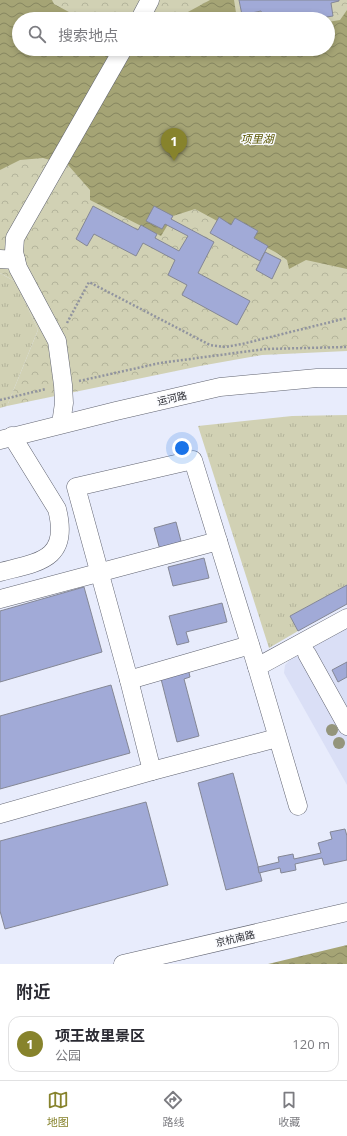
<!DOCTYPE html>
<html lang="zh">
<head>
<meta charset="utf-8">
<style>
  :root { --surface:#fff; --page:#f7f7f7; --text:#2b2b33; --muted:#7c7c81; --line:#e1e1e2; --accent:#87832c }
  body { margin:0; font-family:"Open Sans","Noto Sans SC",sans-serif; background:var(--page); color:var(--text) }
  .you { position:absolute; left:182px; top:448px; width:14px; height:14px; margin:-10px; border:3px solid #fff; border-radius:50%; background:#1a73e8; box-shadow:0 0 0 6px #1a73e833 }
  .badge { display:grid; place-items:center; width:26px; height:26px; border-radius:50%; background:var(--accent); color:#fff; font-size:13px; font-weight:700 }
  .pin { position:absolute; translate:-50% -33px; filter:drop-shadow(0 1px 2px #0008) }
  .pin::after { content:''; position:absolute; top:21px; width:14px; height:12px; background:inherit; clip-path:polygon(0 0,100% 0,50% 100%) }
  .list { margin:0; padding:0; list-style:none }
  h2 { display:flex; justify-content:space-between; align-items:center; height:52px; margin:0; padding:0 16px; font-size:17px }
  h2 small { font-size:13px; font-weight:400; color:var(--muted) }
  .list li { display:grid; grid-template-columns:26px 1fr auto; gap:12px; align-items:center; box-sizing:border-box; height:56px; margin:0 8px 8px; padding:0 8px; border:1px solid var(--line); border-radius:12px }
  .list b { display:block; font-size:15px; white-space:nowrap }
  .list p { margin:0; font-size:13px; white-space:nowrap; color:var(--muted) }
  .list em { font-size:13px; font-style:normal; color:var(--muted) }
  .icon { flex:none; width:22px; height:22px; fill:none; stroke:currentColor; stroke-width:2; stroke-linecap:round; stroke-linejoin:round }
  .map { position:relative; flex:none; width:347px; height:964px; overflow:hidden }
  .search { position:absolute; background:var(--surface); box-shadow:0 2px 6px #0003; left:12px; right:12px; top:12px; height:44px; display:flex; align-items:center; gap:10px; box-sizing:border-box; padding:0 14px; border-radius:22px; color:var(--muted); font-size:15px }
  .sheet { height:116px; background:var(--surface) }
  nav { display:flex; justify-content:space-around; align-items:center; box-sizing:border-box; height:56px; border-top:1px solid var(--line); background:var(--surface); font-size:11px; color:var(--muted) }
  nav a { display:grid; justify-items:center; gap:2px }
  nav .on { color:var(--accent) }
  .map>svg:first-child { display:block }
</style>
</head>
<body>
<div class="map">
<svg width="347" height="964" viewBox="0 0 347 964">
  <defs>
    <pattern id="grass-tufts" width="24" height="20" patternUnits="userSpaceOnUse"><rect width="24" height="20" fill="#d1d1b4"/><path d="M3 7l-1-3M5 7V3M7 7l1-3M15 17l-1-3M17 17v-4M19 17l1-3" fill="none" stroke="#b3b49b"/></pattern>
    <pattern id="park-crowns" width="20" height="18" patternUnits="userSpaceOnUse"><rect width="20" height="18" fill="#d1d1b4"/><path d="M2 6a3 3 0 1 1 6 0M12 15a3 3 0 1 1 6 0" fill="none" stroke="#b3b49b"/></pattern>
    <pattern id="water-waves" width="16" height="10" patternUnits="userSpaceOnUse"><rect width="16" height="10" fill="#a5a475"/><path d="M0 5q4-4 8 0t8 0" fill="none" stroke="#868660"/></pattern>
  </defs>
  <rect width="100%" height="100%" fill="#e8ecfc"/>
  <path fill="#dadff6" d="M347,627V785L284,673L285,665L291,659Z"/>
  <g fill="url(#grass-tufts)">
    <path d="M0,273L16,282L38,330L7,406L0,408Z"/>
    <path d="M347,415V585L290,616L298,631L269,648L198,426L292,416Z"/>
  </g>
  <path fill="url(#park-crowns)" fill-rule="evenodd" d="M0,0H347V351L262,355L200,366L7,406L38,330L16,282L0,273ZM19,19H328V49H19Z"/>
  <g fill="url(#water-waves)">
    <path d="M0,0H52L54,4L82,19H19V49H328V22L340,20L347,10V269L306,260L289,269L287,260L277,253L195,209L173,216L161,236L90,200V190L68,165L43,158L20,160L0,170Z"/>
    <path d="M210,0H234L237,19H175Z"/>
    <path d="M347,945V964H268Z"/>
  </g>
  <g fill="#a1aad7" stroke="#848795">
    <path d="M239,0H339V1L331,3L333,16L314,19H263L261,11L242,15Z"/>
    <path d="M93,206L138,230L141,225L157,234L155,238L179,251L188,236L165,224L162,229L146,221L154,206L173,216L171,219L214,242L198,273L250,301L237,325L182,295L187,285L168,275L175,260L143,243L136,256L94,234L87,246L76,239Z"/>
    <path d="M219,217L231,225L235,218L258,231L254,238L268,246L260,261L210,233Z"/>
    <path d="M265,252L281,260L272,279L256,270Z"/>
    <path d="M176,522L182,545L160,550L154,528Z"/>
    <path d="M204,558L209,578L173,586L168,567Z"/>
    <path d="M347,585V604L298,631L290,616Z"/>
    <path d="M84,587L102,652L0,682V611Z"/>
    <path d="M222,603L227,622L186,632L189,642L177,645L169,616Z"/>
    <path d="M347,662V677L338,682L332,670Z"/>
    <path d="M188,668L190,677L184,679L199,736L177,742L160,675Z"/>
    <path d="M111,685L130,753L0,789V716Z"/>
    <path d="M233,773L262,881L226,890L198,783Z"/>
    <path d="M146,802L168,885L5,929L0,911V841Z"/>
    <path d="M345,829L347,836V860L324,865L322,858L295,864L296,870L281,873L280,868L259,873L258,867L279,862L278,857L293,854L294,859L321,853L318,843L332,839L330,832Z"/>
  </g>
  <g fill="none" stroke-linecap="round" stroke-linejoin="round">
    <g stroke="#616471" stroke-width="19">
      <g id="minor">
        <path d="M140,19L150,0"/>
        <path d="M0,259L16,260"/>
        <path d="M61,424L64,403L63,385L57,341L18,268L14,252L15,238L123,49"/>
        <path d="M0,440L116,411L220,387L317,378H347"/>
        <path d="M0,572C39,562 70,560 57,509L12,436"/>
        <path d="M0,599L218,541"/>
        <path d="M307,654L347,726"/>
        <path d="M257,667L347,618"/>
        <path d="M129,680L250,645"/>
        <path d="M152,771L129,680L76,487L193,460L257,667L298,806"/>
        <path d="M0,814L152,771L277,738"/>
        <path d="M123,964L347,912"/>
      </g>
    </g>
    <g stroke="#91949f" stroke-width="2.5" stroke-dasharray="2 2" stroke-linecap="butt">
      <path d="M67,323L89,282L210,345L225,347L242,344L347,318"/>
      <path d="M79,381L160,363L265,349L347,347"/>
      <path d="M0,400L46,389"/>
    </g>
    <use href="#minor" stroke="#fff" stroke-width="18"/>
  </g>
  <g fill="#94957c">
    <circle cx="332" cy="730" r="6"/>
    <circle cx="339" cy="743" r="6"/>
  </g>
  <g text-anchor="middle" stroke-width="3" stroke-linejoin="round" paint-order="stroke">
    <g font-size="10" fill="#292a30" stroke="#f9fafd">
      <text transform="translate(172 398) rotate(-13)" y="4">运河路</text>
      <text transform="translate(235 938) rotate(-13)" y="4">京杭南路</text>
    </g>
    <g font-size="11" font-style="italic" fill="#595500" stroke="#f9fafd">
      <text x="257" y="143">项里湖</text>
    </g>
  </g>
</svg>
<div class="you"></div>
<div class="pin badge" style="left:174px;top:161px">1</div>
<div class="search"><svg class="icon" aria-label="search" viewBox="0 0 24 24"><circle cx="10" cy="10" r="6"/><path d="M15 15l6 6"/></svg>搜索地点</div>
</div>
<section class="sheet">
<h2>附近<small></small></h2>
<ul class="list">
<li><span class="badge">1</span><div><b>项王故里景区</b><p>公园</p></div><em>120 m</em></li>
</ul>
</section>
<nav>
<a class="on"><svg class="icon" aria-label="map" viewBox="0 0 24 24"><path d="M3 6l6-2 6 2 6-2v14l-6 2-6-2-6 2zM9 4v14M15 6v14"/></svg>地图</a>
<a><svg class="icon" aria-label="directions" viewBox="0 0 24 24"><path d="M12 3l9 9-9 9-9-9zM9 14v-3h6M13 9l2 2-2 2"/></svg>路线</a>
<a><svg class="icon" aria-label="saved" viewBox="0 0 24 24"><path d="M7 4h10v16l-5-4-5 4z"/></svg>收藏</a>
</nav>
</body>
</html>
